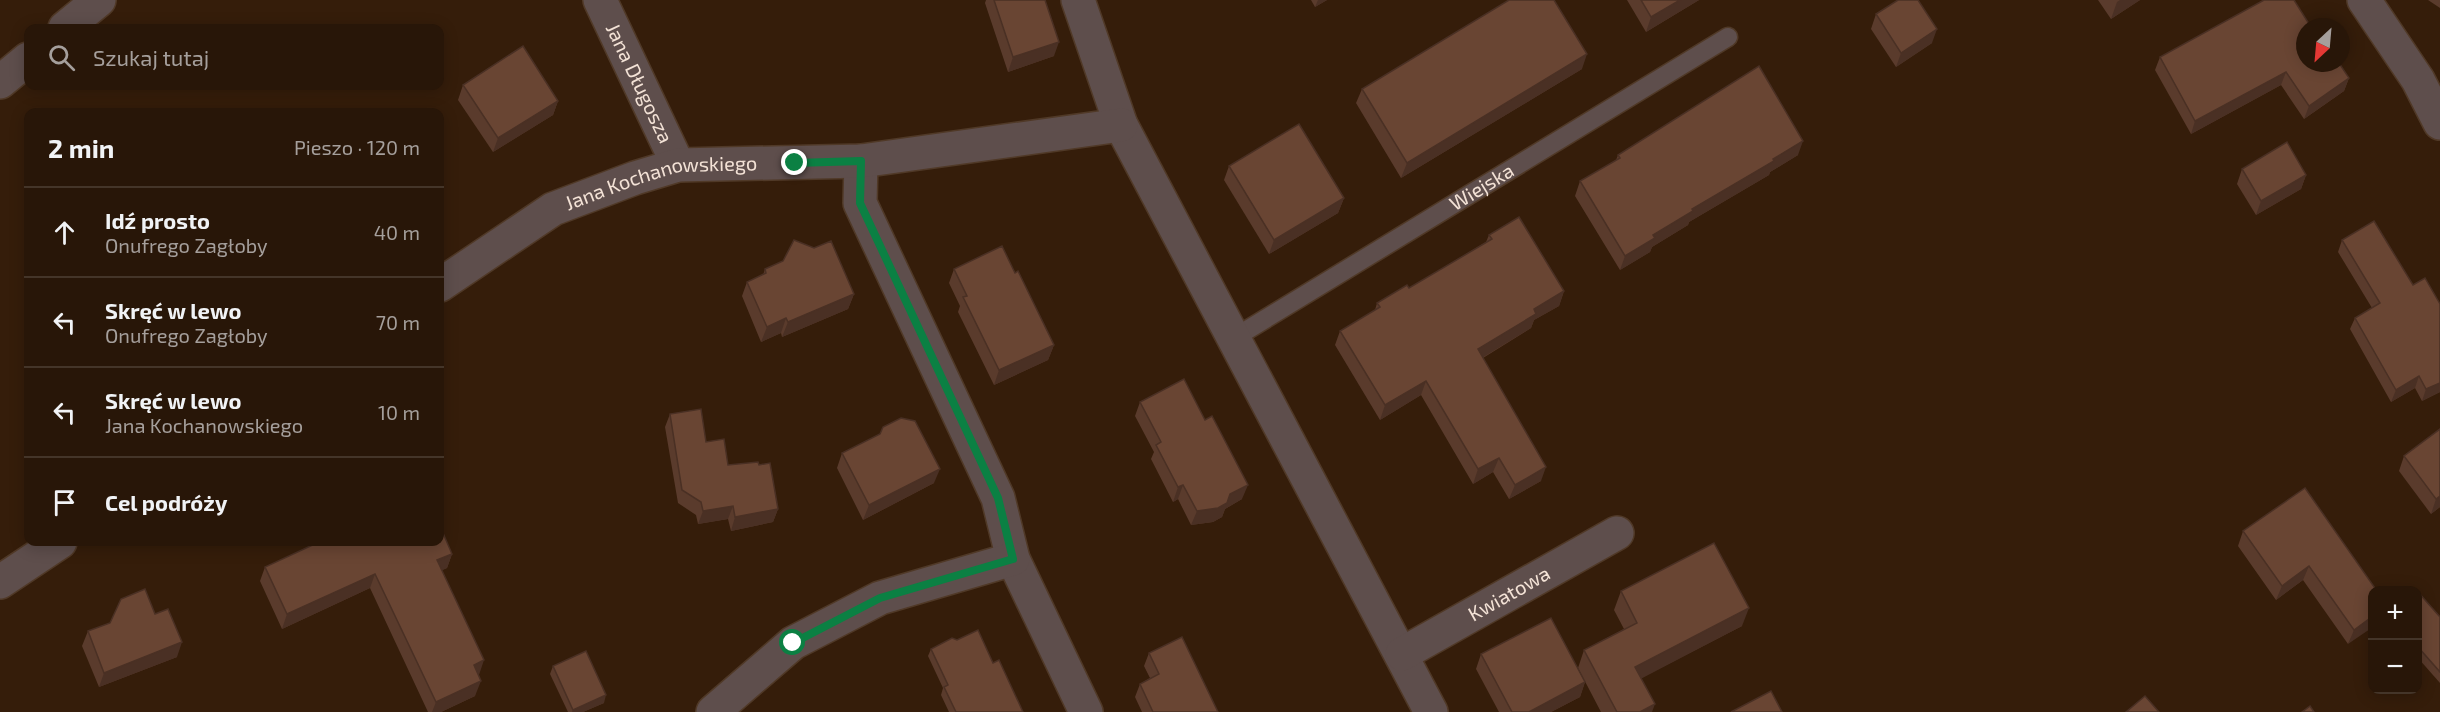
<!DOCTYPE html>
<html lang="pl">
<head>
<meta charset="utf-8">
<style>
  :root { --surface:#281608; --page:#342316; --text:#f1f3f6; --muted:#a59f9c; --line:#443529 }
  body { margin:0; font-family:"Exo 2",sans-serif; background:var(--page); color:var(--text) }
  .controls { position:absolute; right:18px; bottom:18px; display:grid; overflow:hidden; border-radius:12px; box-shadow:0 3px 15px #0003 }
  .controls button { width:54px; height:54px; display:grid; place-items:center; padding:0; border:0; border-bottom:2px solid var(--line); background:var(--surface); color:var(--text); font:30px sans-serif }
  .compass { position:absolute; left:2296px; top:18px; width:54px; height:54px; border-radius:50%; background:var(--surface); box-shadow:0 3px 15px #0003; rotate:206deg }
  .stop { position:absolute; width:18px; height:18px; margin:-14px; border:4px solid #0b8043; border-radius:50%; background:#fff }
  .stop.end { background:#0b8043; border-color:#fff; box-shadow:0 2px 6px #0008 }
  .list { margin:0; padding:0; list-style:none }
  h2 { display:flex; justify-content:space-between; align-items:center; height:78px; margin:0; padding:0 24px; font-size:26px }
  h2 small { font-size:20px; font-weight:400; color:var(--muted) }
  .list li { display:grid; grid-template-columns:39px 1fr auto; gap:18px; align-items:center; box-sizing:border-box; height:90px; padding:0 24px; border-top:2px solid var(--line) }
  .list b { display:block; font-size:22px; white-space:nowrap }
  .list p { margin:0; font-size:20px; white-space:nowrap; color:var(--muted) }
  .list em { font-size:20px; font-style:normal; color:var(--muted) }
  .icon { flex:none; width:33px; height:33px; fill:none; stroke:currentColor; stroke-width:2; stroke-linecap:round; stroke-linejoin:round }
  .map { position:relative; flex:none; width:2440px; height:712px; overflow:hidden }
  .search { position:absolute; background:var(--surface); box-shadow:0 3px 15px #0003; left:24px; top:24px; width:420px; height:66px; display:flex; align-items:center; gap:15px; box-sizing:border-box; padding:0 21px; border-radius:12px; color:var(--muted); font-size:22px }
  .panel { position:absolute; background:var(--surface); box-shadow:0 3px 15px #0003; left:24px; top:108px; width:420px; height:438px; border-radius:12px }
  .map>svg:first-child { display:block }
</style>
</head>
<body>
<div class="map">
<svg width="2440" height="712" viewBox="0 0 2440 712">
  <rect width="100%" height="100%" fill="#351d0a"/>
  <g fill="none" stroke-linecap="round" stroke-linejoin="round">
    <g stroke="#503927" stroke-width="21">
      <g id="lane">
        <path id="s1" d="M1234,338L1728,37"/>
      </g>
    </g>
    <g stroke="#503927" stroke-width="36">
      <g id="street">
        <path id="s2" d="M600,0L678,165"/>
        <path d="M1078,0L1121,125L1431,712"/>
        <path d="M2364,0L2418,80L2440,123"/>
        <path d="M65,28L99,0"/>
        <path d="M0,82L28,59"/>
        <path d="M861,161L860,203L998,498L1013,559L1086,712"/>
        <path id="s3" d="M440,285L553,209L635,178L678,165L861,161L1121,125"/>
        <path d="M0,582L60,542"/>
        <path id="s4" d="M1402,654L1617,533"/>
        <path d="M713,712L793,643L880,598L1013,559"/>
      </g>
    </g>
    <use href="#lane" stroke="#5e4e4c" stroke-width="18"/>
    <use href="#street" stroke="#5e4e4c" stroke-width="33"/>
  </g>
  <g fill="#5a3b2c">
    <path d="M986,0H1045L1054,56L1008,72L985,3Z"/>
    <path d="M1311,0H1327L1315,7Z"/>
    <path d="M1627,0H1699L1646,32Z"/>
    <path d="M2098,0H2140L2111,19Z"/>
    <path d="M2428,0H2440V8Z"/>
    <path d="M1876,14L1932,43L1896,67L1871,29Z"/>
    <path d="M2311,27L2349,78L2344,91L2304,119L2281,85L2191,134L2155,70L2160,57Z"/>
    <path d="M1582,69L1401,178L1356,103L1362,89Z"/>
    <path d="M463,85L558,101L553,115L493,152L458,100Z"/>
    <path d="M1618,155H1798L1770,172L1769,175L1689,222L1688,225L1652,247L1650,252L1620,270L1575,196L1580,181L1616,160Z"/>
    <path d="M1229,166L1344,198L1338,213L1269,254L1224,180Z"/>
    <path d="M2242,169L2306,175L2301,189L2256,215L2237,184Z"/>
    <path d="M1489,235L1564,291L1559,306L1534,320L1531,328L1483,358L1541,481L1509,499L1493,472L1473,484L1421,395L1380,420L1335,345L1340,331L1375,310L1377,303L1409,288L1486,242Z"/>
    <path d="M2342,240L2413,285L2440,304V392L2422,401L2415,388L2391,402L2350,329L2355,318L2372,308L2338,252Z"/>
    <path d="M765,269L854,294L848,309L782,337L781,333L761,342L742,296L747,282L763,275Z"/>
    <path d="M954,269L1015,273L1054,345L1048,360L994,385L958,312L960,306L949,283Z"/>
    <path d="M1140,402L1242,499L1225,509L1222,517L1213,522L1191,525L1178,499L1173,502L1151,459L1154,452L1135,416Z"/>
    <path d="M670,414L706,442L728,465H759L778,509L773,522L731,531L728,519L698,524L696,515L678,503L665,427Z"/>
    <path d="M2440,429V507L2431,514L2399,471L2404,456Z"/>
    <path d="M842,453L934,483L863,520L837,468Z"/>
    <path d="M2243,531L2377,591L2348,644L2303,580L2276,600L2238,546Z"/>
    <path d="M452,554L447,568L442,570L479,675H478L475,696L441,712H428L370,588L282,629L260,581L265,567Z"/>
    <path d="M1621,591L1742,626L1641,678L1652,712H1601L1578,668L1584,650L1624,629L1614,610Z"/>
    <path d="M2418,592L2440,617V683L2418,658Z"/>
    <path d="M155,614L177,657L99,687L82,646L88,631Z"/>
    <path d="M931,649L993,663L1023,712H949L941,695L943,688L928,656Z"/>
    <path d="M1149,653L1218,712H1142L1135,697L1140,684L1150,678L1144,666Z"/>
    <path d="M1481,654L1585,682L1580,697L1551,712H1499L1476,669Z"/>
    <path d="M553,666L604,703L583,712H568L550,674Z"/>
  </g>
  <g fill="#4a3024">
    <path d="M1318,0H1327L1315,7Z"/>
    <path d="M1680,0H1699L1646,32L1651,17Z"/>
    <path d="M2120,0H2140L2111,19L2117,2Z"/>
    <path d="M1937,29L1932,43L1896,67L1901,53Z"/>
    <path d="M1059,42L1054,56L1008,72L1013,57Z"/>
    <path d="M1587,54L1582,69L1401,178L1407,163Z"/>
    <path d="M2286,72L2281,85L2191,134L2195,121Z"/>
    <path d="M2349,78L2344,91L2304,119L2309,106Z"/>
    <path d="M558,101L553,115L493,152L498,138Z"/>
    <path d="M1803,141L1798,155L1770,172L1769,175L1689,222L1688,225L1652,247L1650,252L1620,270L1625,256L1653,235L1692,209Z"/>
    <path d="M2306,175L2301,189L2256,215L2261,201Z"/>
    <path d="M1344,198L1338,213L1269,254L1274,240Z"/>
    <path d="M1564,291L1559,306L1534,320L1531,328L1472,364L1478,349L1534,309Z"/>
    <path d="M854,294L848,309L782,337L788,322Z"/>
    <path d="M786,318L781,333L761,342L767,327Z"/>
    <path d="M1054,345L1048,360L994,385L999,370Z"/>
    <path d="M2419,376L2415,388L2391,402L2396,390Z"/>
    <path d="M1426,381L1421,395L1380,420L1385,405Z"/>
    <path d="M2440,383V392L2422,401L2426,389Z"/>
    <path d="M1499,458L1493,472L1473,484L1478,469Z"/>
    <path d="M1546,467L1541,481L1509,499L1515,485Z"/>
    <path d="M940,469L934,483L863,520L869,505Z"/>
    <path d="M1183,485L1178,499L1173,502L1178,487Z"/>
    <path d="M1248,485L1242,499L1225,509L1222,517L1213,522L1191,525L1197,511Z"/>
    <path d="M2440,496V507L2431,514L2436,499Z"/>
    <path d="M733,506L728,519L698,524L703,511Z"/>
    <path d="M778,509L773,522L731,531L735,517Z"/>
    <path d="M452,554L447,568L432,575L437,560Z"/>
    <path d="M2309,566L2303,580L2276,600L2282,586Z"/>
    <path d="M375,574L370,588L282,629L287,614Z"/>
    <path d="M1749,608L1742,626L1629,685L1635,667Z"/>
    <path d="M2373,616V627L2348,644L2354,630Z"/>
    <path d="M182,642L177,657L99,687L104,673Z"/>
    <path d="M484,660L479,675L468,680L474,665Z"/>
    <path d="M481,681L475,696L441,712H432L436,702Z"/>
    <path d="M1585,682L1580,697L1551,712H1529Z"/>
    <path d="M606,695L604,703L583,712H572L573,710Z"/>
    <path d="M1655,704L1652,712H1640Z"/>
  </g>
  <g fill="#694533" stroke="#4a3024" stroke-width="1.5">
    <path d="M994,0H1045L1059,42L1013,57Z"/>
    <path d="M1509,0H1554L1587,54L1407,163L1362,89Z"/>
    <path d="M1641,0H1680L1651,17Z"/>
    <path d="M1898,0H1918L1937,29L1901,53L1876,14Z"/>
    <path d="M2264,0H2294L2311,27H2305V63H2339L2349,78L2309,106L2286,72L2195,121L2160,57Z"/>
    <path d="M523,46L558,101L498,138L463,85Z"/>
    <path d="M1759,66L1803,141L1773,159L1774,161L1692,209L1693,211L1653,235L1655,238L1625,256L1580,181L1620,158L1618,155Z"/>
    <path d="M1299,124L1344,198L1274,240L1229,166Z"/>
    <path d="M2287,142L2306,175L2261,201L2242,169Z"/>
    <path d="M1519,217L1564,291L1534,309L1536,314L1478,349L1546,467L1515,485L1499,458L1478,469L1426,381L1385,405L1340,331L1380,307L1377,303L1407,285L1409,288L1492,239L1489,235Z"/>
    <path d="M2374,221L2413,285L2425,278L2440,304V383L2426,389L2419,376L2396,390L2355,318L2380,303L2342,240Z"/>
    <path d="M794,240L814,248L831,241L854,294L788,322L786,318L767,327L747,282L766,273L765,269L783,261Z"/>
    <path d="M1002,246L1015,273L1018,271L1054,345L999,370L963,297L967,296L954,269Z"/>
    <path d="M1184,379L1205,420L1212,416L1248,485L1230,494L1227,503L1218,508L1197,511L1183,485L1178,487L1156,445L1161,442L1140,402Z"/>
    <path d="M701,409L706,442L724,439L728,465L758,462L759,465L770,463L778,509L735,517L733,506L703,511L701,502L682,490L670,414Z"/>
    <path d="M901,418L915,421L940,469L869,505L842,453L880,434L883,427Z"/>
    <path d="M2440,429V496L2436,499L2404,456Z"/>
    <path d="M2305,488L2377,591H2373V616L2354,630L2309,566L2282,586L2243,531Z"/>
    <path d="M440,526L452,554L437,560L484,660L474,665L481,681L436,702L375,574L287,614L265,567L319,542H440Z"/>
    <path d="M1714,543L1749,608L1635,667L1655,704L1640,712H1617L1584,650L1637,623L1621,591Z"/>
    <path d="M145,589L155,614L168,609L182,642L104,673L88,631L110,623L121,599Z"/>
    <path d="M2418,592L2440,617V672L2418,647Z"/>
    <path d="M1551,618L1585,682L1529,712H1512L1481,654Z"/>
    <path d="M978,630L993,663L999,660L1023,712H956L944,687L948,685L931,649L952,638L957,640Z"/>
    <path d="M1182,637L1218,712H1153L1140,684L1159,674L1149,653Z"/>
    <path d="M586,651L606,695L573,710L553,666Z"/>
    <path d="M1771,691L1782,712H1731Z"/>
    <path d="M2145,696L2159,712H2126Z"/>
    <path d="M2310,706L2314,712H2302Z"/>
  </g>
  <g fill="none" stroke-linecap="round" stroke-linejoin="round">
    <path stroke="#0b8043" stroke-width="8" d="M793,643L880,598L1013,559L998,498L860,203L861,161L795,163"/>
  </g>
  <g text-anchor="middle" stroke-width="5" stroke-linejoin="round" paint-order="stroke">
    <g font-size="20" fill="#f3e2d6" stroke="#150a04">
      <text dy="7" stroke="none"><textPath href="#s2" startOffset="92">Jana Długosza</textPath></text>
      <text dy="7" stroke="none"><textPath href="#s3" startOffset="249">Jana Kochanowskiego</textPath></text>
      <text dy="7" stroke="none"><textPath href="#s1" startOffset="290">Wiejska</textPath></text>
      <text dy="7" stroke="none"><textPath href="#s4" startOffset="123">Kwiatowa</textPath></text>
    </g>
  </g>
</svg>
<div class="controls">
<button>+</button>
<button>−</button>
</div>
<svg class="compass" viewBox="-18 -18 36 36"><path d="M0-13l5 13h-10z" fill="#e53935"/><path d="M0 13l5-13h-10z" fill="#a59f9c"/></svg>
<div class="stop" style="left:793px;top:643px"></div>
<div class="stop end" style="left:795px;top:163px"></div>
<div class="search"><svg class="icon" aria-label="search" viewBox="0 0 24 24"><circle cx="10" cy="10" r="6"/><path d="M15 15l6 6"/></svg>Szukaj tutaj</div>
<section class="panel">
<h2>2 min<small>Pieszo · 120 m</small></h2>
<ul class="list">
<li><svg class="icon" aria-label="ahead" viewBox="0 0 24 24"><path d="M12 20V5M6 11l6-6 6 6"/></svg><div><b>Idź prosto</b><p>Onufrego Zagłoby</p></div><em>40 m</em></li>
<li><svg class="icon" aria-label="left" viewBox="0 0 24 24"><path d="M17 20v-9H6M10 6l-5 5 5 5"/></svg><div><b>Skręć w lewo</b><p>Onufrego Zagłoby</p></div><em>70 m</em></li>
<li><svg class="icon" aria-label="left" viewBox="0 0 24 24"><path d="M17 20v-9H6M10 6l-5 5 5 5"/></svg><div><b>Skręć w lewo</b><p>Jana Kochanowskiego</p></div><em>10 m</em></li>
<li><svg class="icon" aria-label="arrive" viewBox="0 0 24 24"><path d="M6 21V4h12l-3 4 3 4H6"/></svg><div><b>Cel podróży</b></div></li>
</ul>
</section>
</div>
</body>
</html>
